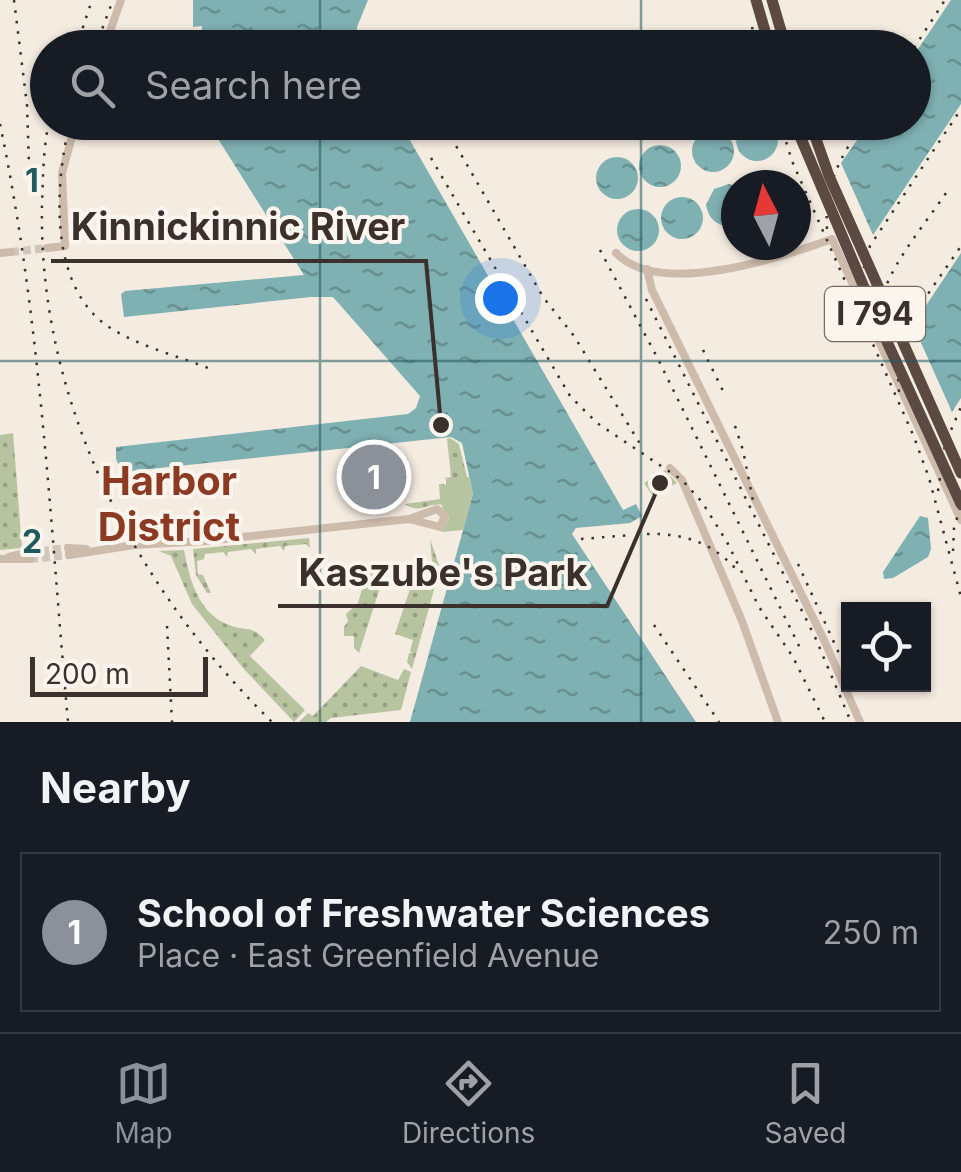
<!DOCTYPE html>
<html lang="en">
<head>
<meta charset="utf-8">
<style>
  :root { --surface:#171b24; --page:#242831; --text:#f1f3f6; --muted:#9ea1a6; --line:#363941; --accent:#8c9099 }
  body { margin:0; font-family:Inter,sans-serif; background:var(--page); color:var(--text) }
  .controls { position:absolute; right:30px; bottom:30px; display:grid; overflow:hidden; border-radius:0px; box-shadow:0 2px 8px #0004 }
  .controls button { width:90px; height:90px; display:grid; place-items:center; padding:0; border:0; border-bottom:2px solid var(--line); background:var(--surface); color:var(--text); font:50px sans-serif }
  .compass { position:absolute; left:721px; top:170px; width:90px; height:90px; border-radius:50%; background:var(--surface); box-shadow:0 2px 8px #0004; rotate:354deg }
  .scale { position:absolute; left:30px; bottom:25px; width:178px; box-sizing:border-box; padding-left:10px; border:5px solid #3b302b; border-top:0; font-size:28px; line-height:35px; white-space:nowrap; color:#3b302b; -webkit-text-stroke:8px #fbf5ee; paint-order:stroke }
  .you { position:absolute; left:500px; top:298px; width:35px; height:35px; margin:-25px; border:8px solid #fff; border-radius:50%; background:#1a73e8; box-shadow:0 0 0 15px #1a73e833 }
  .badge { display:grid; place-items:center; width:65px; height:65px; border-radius:50%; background:var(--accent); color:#fff; font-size:32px; font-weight:700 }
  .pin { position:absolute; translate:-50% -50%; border:5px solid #fff; box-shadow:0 2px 10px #0006 }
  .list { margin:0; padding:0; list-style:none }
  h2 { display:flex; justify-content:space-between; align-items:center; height:130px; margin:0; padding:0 40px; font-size:42px }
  h2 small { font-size:32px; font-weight:400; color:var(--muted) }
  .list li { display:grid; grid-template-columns:65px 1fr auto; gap:30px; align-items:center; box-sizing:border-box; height:160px; margin:0 20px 20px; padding:0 20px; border:2px solid var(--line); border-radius:0px }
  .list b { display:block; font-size:38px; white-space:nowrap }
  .list p { margin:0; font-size:32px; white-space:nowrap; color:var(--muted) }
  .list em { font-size:32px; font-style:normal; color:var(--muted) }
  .icon { flex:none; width:55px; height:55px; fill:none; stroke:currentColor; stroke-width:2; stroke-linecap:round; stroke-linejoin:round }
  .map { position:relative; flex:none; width:961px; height:722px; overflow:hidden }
  .search { position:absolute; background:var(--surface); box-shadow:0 2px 8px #0004; left:30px; right:30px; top:30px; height:110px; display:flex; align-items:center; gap:25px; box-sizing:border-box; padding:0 35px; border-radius:55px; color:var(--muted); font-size:38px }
  .sheet { height:310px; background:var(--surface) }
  nav { display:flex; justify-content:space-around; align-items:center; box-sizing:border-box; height:140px; border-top:2px solid var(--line); background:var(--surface); font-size:28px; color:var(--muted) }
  nav a { display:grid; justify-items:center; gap:5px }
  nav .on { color:var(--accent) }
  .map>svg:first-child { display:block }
</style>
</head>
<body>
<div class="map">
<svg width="961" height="722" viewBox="0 0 961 722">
  <defs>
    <pattern id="grass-dots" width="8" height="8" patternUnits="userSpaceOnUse" patternTransform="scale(2.5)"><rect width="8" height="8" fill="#b8c4a0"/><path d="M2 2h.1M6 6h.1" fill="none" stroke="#97a083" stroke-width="1.8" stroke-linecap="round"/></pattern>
    <pattern id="water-ripples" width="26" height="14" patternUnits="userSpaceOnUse" patternTransform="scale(2.5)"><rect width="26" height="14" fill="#7fb0b2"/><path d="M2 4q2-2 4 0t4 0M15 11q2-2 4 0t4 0" fill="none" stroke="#699091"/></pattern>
  </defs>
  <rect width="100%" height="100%" fill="#f4ebe1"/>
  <g fill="url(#grass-dots)">
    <path d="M13,433L22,548L0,550V435Z"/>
    <path d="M450,438L459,444L467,477L443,505C427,502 421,515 405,504L440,499L439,484H444L447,489L449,479L443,478L451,477L447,439Z"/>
    <path d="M309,538L310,548L306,544L285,546L284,551L280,546L256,549V554L251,549L228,552L227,557L223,552L205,554L204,559L197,561L198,574L203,575L211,593H207L196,575L193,549Z"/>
    <path d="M430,539L440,568L412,669L407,662L409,653H412L410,651L413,640L395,634L412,583L426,588L430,573H433Z"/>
    <path d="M184,550C189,577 198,614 229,625C247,632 250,624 265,640L250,656L305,710L294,722L243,668L192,604L171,556L159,551Z"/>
    <path d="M387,567L386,569L359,653L354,648V636H344V627L348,621L346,614L358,603L368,569Z"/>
    <path d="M361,666L398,680L404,669L411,672L401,710L331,718L326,722H299L308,713L313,716Z"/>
  </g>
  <g fill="#b8c4a0">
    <path d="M665,470L677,483L652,495L644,483Z"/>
    <path d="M469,477L473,494L463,530L441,532L449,518L442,507L440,486L446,485V479Z"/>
  </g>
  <g fill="url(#water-ripples)">
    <path d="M193,0H368L357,27L358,48L201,47L202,26L193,27Z"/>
    <path d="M951,0H961V104L873,235L841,163L869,123L914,122V55Z"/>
    <circle cx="757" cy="140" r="21"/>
    <path d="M208,123H400L623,510L636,504L642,516L630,523L576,528L572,534L696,722H410L473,494L462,443L451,437L122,472L116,459V447L408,414L416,408L420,396L333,297H311L124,317L121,294L125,291L304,275Z"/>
    <circle cx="713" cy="151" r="21"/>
    <circle cx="660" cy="166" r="21"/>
    <circle cx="617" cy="178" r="21"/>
    <path d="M773,171L785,176L792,185H752L761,174Z"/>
    <path d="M729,184L736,186V225C720,229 709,221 706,205L714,189Z"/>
    <circle cx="682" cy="218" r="21"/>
    <circle cx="638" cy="230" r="21"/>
    <path d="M961,253V398L952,412L913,325Z"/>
    <path d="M920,516L928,518L931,549L928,557L893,578L884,579L883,572Z"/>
  </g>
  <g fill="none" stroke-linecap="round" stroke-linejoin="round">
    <g stroke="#cfc6bd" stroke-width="8" stroke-dasharray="8 4" stroke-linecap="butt">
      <path d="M11,252L47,248"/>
      <path d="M29,552L68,548"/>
      <path d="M30,559L69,555"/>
    </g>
    <g stroke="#cdbbac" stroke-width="8">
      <path d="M104,48L121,0"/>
      <path d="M47,248L65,246L62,173L76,122"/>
      <path d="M0,253L11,252"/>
      <path d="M616,253C659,298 780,258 832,239L961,520"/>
      <path d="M647,269L652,290L824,640L860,722"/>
      <path d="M670,468L682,480L742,621L778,722"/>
      <path d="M437,509L445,516L440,527L409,519Z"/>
      <path d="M68,548L86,549"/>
      <path d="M69,555L134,545L206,541L409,519"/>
      <path d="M9,557L29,552"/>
      <path d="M0,559H30"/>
    </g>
    <g stroke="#5c4a42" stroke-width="11">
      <path d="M756,0L770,48"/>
      <path d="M772,0L786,48"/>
    </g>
    <g stroke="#3b302b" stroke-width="2.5" stroke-dasharray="2.5 8" stroke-linecap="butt">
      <path d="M14,0L27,105L30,194"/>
      <path d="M752,27L758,48"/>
      <path d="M76,48L92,0"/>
      <path d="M95,48L113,0"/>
      <path d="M914,48L945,0"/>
      <path d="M49,122C43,149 43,179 42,206C38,401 135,588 272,722"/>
      <path d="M70,122C55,183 48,283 106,325C136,346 179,356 213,370"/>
      <path d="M780,122L792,161L914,437L929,478L961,597"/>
      <path d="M0,124C41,321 50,522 68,722"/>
      <path d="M451,137L543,297L574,336L642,447"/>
      <path d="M431,158L570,396L597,423L682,480L702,502L727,542L759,607L793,657L825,722"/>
      <path d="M827,229C824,186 840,157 864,122"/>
      <path d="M600,250L658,359L801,650"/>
      <path d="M646,299L815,637L851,722"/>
      <path d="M863,310V271L870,246L961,109"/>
      <path d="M876,334C875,279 919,234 948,190"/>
      <path d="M703,350L724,393"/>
      <path d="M899,392C892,333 930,293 961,246"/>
      <path d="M735,426L743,450L753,501"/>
      <path d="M938,491L945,444L961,407"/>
      <path d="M647,534C682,533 711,542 735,568"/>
      <path d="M581,539L631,535"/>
      <path d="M953,551L954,528L961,505"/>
      <path d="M798,564L848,673"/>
      <path d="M654,625L719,722"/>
      <path d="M167,626L172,722"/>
    </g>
    <g stroke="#5c4a42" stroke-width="11">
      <path d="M794,122L888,344L961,504"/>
      <path d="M810,122L829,176L961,473"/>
    </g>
  </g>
  <path fill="none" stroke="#1f5a5e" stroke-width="2.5" stroke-opacity="0.55" d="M320,0V48M641,0V48M320,122V722M641,122V722M0,361H961"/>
  <g text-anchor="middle" stroke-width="8" stroke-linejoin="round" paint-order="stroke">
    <rect fill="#fbf5ee" stroke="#756b66" stroke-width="2.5" x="825" y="287" width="100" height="54" rx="8"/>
    <g font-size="32" font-weight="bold" fill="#3b302b">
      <text x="875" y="325">I 794</text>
    </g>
    <g font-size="40" font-weight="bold" fill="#8c3b22" stroke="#fbf5ee">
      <text x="169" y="495">Harbor<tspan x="169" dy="46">District</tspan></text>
    </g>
  </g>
  <g font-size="32" text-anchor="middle" font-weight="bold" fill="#1f5a5e" stroke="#fbf5ee" stroke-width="8" stroke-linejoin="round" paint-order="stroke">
    <text x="32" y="192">1</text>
    <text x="32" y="553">2</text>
  </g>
  <path fill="none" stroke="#3b302b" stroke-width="4" d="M441 425L426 261H51M660 483L607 606H278"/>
  <g fill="#3b302b" stroke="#fbf5ee" stroke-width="4">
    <circle cx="441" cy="425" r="10"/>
    <circle cx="660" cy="483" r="10"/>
  </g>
  <g font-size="38" text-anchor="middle" font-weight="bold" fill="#3b302b" stroke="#fbf5ee" stroke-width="8" stroke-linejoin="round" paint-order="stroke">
    <text x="238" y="240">Kinnickinnic River</text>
    <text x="443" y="586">Kaszube's Park</text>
  </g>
</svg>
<div class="controls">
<button><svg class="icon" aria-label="locate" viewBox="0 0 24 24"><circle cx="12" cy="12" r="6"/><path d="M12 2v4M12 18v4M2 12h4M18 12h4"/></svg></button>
</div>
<svg class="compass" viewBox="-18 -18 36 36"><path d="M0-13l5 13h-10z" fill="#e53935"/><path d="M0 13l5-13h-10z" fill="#9ea1a6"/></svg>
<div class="scale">200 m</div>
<div class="you"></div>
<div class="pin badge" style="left:374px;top:477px">1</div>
<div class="search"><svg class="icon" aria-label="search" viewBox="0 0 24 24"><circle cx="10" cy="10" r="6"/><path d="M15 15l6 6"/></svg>Search here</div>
</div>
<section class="sheet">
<h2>Nearby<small></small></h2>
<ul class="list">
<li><span class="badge">1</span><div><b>School of Freshwater Sciences</b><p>Place · East Greenfield Avenue</p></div><em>250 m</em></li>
</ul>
</section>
<nav>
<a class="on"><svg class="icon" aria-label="map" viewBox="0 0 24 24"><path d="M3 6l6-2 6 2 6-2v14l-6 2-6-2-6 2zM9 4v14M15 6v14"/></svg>Map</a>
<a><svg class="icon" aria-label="directions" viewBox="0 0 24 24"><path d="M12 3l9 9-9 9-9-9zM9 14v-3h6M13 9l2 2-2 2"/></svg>Directions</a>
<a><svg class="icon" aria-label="saved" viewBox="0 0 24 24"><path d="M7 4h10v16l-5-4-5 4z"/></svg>Saved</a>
</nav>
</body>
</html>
